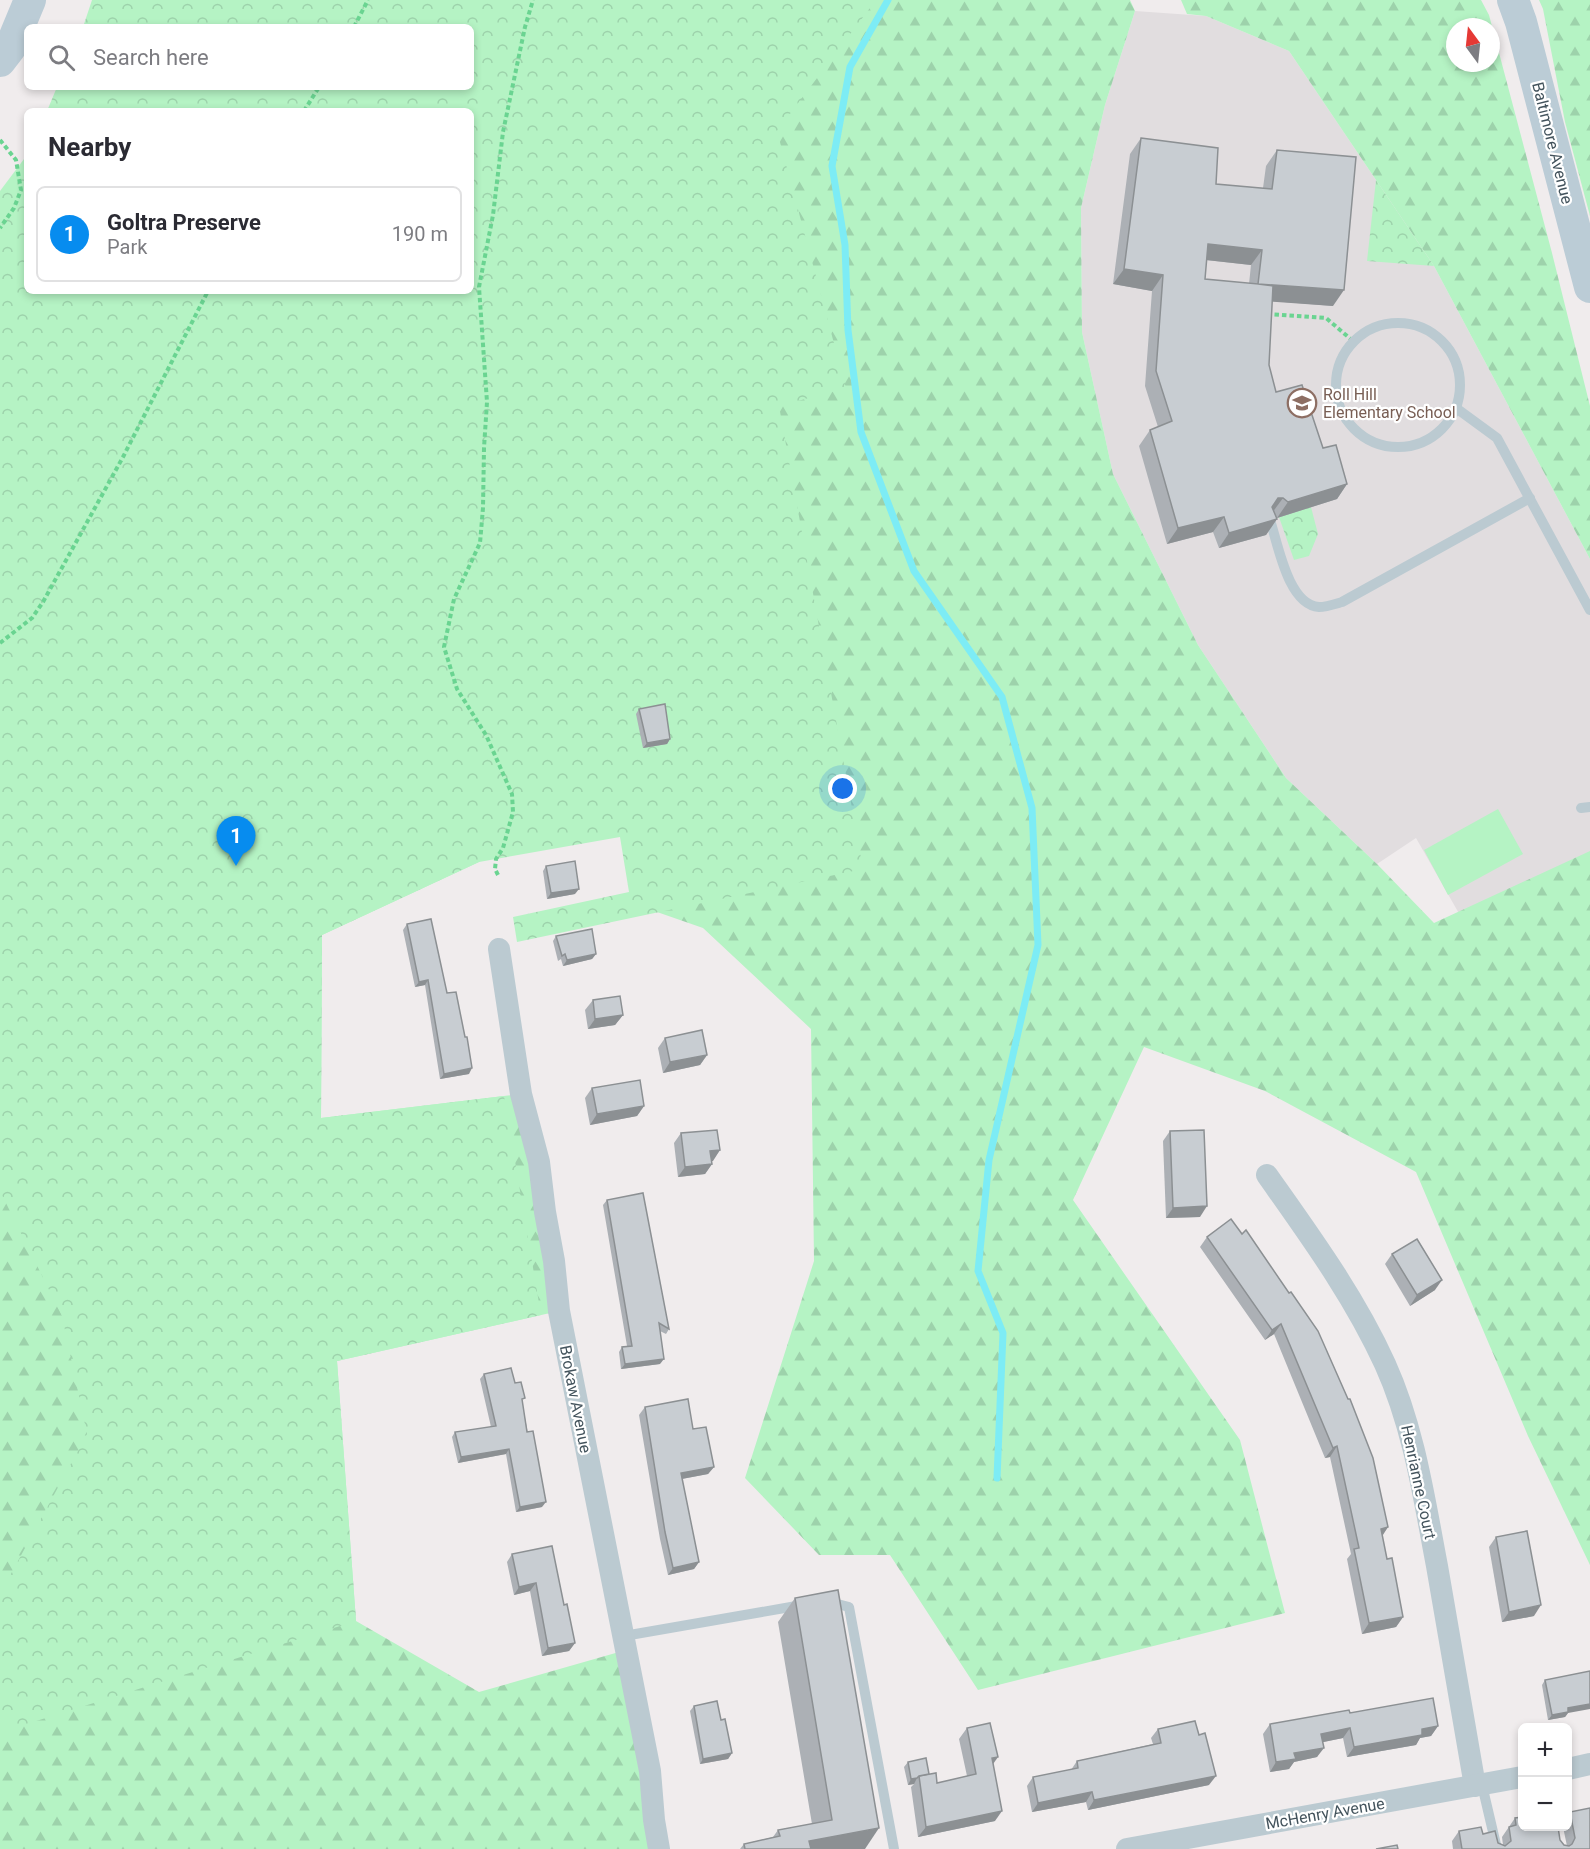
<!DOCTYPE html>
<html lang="en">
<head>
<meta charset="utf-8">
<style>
  :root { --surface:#fff; --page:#f2f2f3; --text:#2b2b33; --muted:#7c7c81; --line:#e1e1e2; --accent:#078cef }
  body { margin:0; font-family:Roboto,sans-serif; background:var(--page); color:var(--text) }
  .controls { position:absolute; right:18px; bottom:18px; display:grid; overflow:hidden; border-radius:9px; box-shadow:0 3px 9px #0003 }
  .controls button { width:54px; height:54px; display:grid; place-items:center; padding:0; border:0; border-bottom:2px solid var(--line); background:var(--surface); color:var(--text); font:30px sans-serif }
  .compass { position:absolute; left:1446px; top:18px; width:54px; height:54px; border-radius:50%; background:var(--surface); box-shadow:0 3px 9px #0003; rotate:345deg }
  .you { position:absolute; left:843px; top:789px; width:21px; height:21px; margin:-15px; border:4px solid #fff; border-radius:50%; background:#1a73e8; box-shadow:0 0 0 9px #1a73e833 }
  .badge { display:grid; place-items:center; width:39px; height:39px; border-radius:50%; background:var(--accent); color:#fff; font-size:20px; font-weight:700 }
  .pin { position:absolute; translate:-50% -50px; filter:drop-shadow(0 2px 3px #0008) }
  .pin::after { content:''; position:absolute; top:32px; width:21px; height:18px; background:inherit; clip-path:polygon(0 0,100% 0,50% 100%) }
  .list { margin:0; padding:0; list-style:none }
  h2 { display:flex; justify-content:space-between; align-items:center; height:78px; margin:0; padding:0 24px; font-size:26px }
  h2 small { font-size:20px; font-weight:400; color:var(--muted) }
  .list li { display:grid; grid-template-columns:39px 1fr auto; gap:18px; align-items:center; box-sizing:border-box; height:96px; margin:0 12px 12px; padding:0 12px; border:2px solid var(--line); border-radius:9px }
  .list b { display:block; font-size:22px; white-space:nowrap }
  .list p { margin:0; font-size:20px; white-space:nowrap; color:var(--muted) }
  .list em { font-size:20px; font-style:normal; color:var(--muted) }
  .icon { flex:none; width:33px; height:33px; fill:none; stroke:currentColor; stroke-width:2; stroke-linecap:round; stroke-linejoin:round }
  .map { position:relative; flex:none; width:1590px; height:1849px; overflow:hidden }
  .search { position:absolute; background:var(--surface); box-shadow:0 3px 9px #0003; left:24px; top:24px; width:450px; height:66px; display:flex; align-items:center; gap:15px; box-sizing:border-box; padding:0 21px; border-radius:9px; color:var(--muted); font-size:22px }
  .panel { position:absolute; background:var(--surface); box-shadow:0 3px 9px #0003; left:24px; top:108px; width:450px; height:186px; border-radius:9px }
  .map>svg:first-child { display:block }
</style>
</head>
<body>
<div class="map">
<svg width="1590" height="1849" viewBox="0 0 1590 1849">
  <defs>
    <pattern id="forest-firs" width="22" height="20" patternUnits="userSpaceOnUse" patternTransform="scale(1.5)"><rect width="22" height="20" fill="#b5f3c4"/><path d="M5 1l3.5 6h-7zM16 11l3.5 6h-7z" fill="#9dd2ab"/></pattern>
    <pattern id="park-crowns" width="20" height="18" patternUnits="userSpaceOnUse" patternTransform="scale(1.5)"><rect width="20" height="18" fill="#b5f3c4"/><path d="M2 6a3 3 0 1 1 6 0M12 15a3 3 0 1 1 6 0" fill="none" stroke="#9dd2ab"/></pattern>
  </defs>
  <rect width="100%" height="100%" fill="#f0eced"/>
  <path fill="#e1dddf" d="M1135,11L1206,16L1289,51L1434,266L1590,559V865L1461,917L1416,838L1377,864L1286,778L1198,645L1113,474L1082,332L1081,208L1105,105Z"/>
  <g fill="url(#forest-firs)" fill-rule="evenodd">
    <path d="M92,0H1130L1135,11L1105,105L1081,208L1082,332L1113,474L1198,645L1286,778L1377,864L1434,923L1590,851V1565L1528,1436L1416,1172L1265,1091L1144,1047L1073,1200L1240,1440L1285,1613L978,1690L890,1555H819L745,1478L814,1261L811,1029L703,928L657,912L701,690L479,862L322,935L321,1118L521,1094L559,1311L337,1361L356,1621L479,1692L626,1650L659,1849H0V432L471,291V111H82L471,87V27Z"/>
    <path d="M1181,0H1481L1489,15L1552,253L1590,406V559L1434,266L1289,51L1206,16L1187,14ZM1455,27H1491V63H1455Z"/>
    <path d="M1539,0H1590V216L1565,122L1543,9Z"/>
  </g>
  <g fill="url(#park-crowns)">
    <path d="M92,0H876L777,131L846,388L779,406L863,869L517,942L513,917L629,892L620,837L479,862L322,935L321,1118L504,1096L541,1315L337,1361L356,1621L1,1732L0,1594L87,1434L62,1316L0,1191V191L27,155V291H471V111H47L57,87H471V27H83Z"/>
    <path d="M1376,180L1434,266L1367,261Z"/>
    <path d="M1311,507L1318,534L1309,556L1294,560L1279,517Z"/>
  </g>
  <path fill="#b5f3c4" d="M1498,809L1523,854L1448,895L1424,850Z"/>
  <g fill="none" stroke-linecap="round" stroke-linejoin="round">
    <path stroke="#7decf5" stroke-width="7" d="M888,0L850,67L832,166L845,245L848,330L861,432L914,571L1002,697L1032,808L1038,945L989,1160L978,1271L1003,1333L997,1478"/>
    <g stroke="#6ad491" stroke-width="4" stroke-dasharray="4.5 3" stroke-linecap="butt">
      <path d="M354,27L368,0"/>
      <path d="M304,111L319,87"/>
      <path d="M0,140L16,160L21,190L14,208L0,228"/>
      <path d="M1267,314L1326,318L1353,341"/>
      <path d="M0,643L32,618L43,602L123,457L208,291"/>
      <path d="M498,875L495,869L496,859L503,848L513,812L512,794L486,735L457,689L444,647L454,599L480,543L483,508L484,448L487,402L479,287L493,215L503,132L525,27L533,0"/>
    </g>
    <g stroke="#bbcad1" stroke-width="10">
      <circle cx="1398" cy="385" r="62"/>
      <path d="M1456,408L1497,438L1590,610"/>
      <path d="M1270,520C1278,544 1288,605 1319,607C1326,607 1335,604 1342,602L1530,498"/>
      <path d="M1581,808L1590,807"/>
      <path d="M826,1601L849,1607L894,1849"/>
      <path d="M624,1636L802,1605"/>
      <path d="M1482,1785L1497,1849"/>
    </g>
    <g stroke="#bbcad1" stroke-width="22">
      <path d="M499,949L521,1094L539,1162L545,1212L554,1261L559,1311L650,1771L654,1820L659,1849"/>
      <path d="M1267,1175C1310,1236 1354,1296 1385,1364C1414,1428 1424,1498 1437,1566C1450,1639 1462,1713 1475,1786"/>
      <path d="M1568,1769L1590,1764"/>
      <path d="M1127,1849L1522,1777"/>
    </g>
    <g stroke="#bbccd6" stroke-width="32">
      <path d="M1513,0L1521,22L1590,287"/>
      <path d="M0,61L10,48L30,0"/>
    </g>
  </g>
  <g fill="#acb0b5" fill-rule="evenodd">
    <path d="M1141,138L1216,184L1263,188L1266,166L1277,150L1333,306L1272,301L1269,365L1276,392L1323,448L1347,484L1337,499L1277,518L1276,517L1277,519L1266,535L1219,548L1213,532L1167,544L1139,446L1150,430L1158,427L1145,386L1152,291L1113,284L1130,154ZM1206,260L1251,265L1249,284L1205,279Z"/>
    <path d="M639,709L670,739L667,744L643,748L636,714Z"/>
    <path d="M546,866L575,894L547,899L543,871Z"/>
    <path d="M407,924L447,993L465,1037L469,1074L440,1079L425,985L415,987L403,930Z"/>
    <path d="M556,936L596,954L592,959L563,966L561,959L558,961L553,941Z"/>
    <path d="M593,1000L623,1015L615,1025L588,1029L585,1010Z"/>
    <path d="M665,1038L707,1055L700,1065L663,1073L658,1048Z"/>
    <path d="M592,1088L644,1106L637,1116L590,1125L585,1098Z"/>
    <path d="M1170,1131L1200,1217L1166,1218L1163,1141Z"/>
    <path d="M681,1133L720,1150L712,1161V1164L705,1174L678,1177L674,1143Z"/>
    <path d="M607,1200L669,1329L666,1334L660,1331V1364L621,1369L619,1352L622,1347L627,1346L603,1205Z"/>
    <path d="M1231,1219L1388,1527L1382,1535L1387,1559L1403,1617L1396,1627L1362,1634L1347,1559L1351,1554L1330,1457L1325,1458L1274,1334L1265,1340L1200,1247L1207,1237Z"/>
    <path d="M1392,1254L1435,1290L1410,1306L1385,1264Z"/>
    <path d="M484,1374L522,1402L542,1507L516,1512L506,1454L458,1463L452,1437L455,1432L491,1427L480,1379Z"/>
    <path d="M645,1407L693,1429L714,1467L708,1474L682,1479L699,1562L694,1569L668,1575L660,1539L639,1415Z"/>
    <path d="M1496,1537L1534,1616L1502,1622L1489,1547Z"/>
    <path d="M512,1554L564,1605L575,1643L569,1651L542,1656L530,1591L514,1595L507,1562Z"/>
    <path d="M795,1598L865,1849H740L744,1844L773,1837L778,1830L812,1824L778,1622Z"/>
    <path d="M1545,1680L1568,1713L1565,1717L1548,1720L1542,1685Z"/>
    <path d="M694,1706L732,1753L728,1759L700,1764L690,1711Z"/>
    <path d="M1350,1713L1438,1726L1431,1736L1420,1738L1416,1745L1347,1757L1343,1738L1323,1742L1317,1757L1294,1762L1289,1769L1270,1772L1263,1734L1270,1724Z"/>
    <path d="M967,1728L993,1764L995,1821L918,1837L911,1787L914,1784L908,1785L904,1767L908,1762L929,1774L937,1783L967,1776L959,1739Z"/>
    <path d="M1158,1729L1209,1785L1088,1810L1086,1802L1032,1812L1027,1786L1033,1777L1071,1770L1077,1761L1153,1744L1151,1738Z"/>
    <path d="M1570,1812L1590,1849H1453L1452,1841L1459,1831L1483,1834L1503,1845L1502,1837L1515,1818L1560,1840L1564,1845L1567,1846L1563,1827H1568V1815Z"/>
  </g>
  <g fill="#8c9093">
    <path d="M1208,244L1262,250L1251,265L1197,259Z"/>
    <path d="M1124,269L1163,275L1152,291L1113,284Z"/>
    <path d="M1258,284L1344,290L1333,306L1247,300Z"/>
    <path d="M1347,484L1337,499L1277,518L1288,502Z"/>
    <path d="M1278,498H1283L1272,513H1267Z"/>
    <path d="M1224,517L1213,532L1167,544L1178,528Z"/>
    <path d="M1277,519L1266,535L1219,548L1229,533Z"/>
    <path d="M670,739L667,744L643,748L647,743Z"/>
    <path d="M579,889L575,894L547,899L551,893Z"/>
    <path d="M596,954L592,959L563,966L567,960Z"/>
    <path d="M428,980L425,985L415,987L419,982Z"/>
    <path d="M623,1015L615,1025L588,1029L595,1019Z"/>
    <path d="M707,1055L700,1065L663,1073L670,1062Z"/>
    <path d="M472,1068L469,1074L440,1079L444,1074Z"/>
    <path d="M644,1106L637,1116L590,1125L597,1114Z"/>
    <path d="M720,1150L713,1161L703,1162L710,1151Z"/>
    <path d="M712,1164L705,1174L678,1177L685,1167Z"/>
    <path d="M1207,1206L1200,1217L1166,1218L1173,1208Z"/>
    <path d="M1442,1280L1435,1290L1410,1306L1417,1295Z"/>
    <path d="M1281,1324L1274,1334L1265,1340L1272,1330Z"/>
    <path d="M664,1359L660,1364L621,1369L625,1364Z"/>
    <path d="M1337,1446L1330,1457L1325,1458L1333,1448Z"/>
    <path d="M509,1449L506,1454L458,1463L461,1457Z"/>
    <path d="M714,1467L708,1474L676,1480L681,1473Z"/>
    <path d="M546,1502L542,1507L516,1512L520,1507Z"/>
    <path d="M1388,1527L1381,1538V1529Z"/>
    <path d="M699,1562L694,1569L668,1575L673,1568Z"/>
    <path d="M536,1583L530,1591L514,1595L519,1587Z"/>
    <path d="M1541,1605L1534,1616L1502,1622L1509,1612Z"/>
    <path d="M1403,1617L1396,1627L1362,1634L1369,1623Z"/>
    <path d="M575,1643L569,1651L542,1656L548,1648Z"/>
    <path d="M1590,1704V1709L1568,1713L1565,1717L1548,1720L1552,1715L1568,1708Z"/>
    <path d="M1438,1726L1431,1736L1420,1738L1416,1745L1347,1757L1354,1747L1422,1729Z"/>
    <path d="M1350,1728L1343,1738L1314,1744L1321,1734Z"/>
    <path d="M1324,1748L1317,1757L1294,1762L1289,1769L1270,1772L1276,1762L1294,1753Z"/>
    <path d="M732,1753L728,1759L700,1764L703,1759Z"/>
    <path d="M998,1757L991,1767L992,1758Z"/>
    <path d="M1216,1776L1209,1785L1088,1810L1094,1800Z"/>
    <path d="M917,1778L914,1784L908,1785L911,1779Z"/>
    <path d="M1092,1792L1086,1802L1032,1812L1038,1803Z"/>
    <path d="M1002,1811L995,1821L918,1837L926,1827Z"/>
    <path d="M879,1828L865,1849H803L809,1841Z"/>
  </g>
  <g fill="#c8cdd2" stroke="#8c9093" stroke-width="1.5" fill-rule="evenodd">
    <path d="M1141,138L1218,148L1216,184L1272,189L1277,150L1356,157L1344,290L1258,284L1273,286L1269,365L1276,392L1302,385L1323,448L1336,445L1347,484L1288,502L1283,498H1278L1272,507L1277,519L1229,533L1224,517L1178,528L1150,430L1172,421L1156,371L1163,275L1124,269ZM1208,244L1262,250L1258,284L1205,279Z"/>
    <path d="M665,704L670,739L647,743L639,709Z"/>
    <path d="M575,861L579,889L551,893L546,866Z"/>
    <path d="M431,919L447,993L456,992L465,1037H467L472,1068L444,1074L428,980L419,982L407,924Z"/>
    <path d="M592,929L596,954L567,960L565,954L562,956L556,936Z"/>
    <path d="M620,996L623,1015L595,1019L593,1000Z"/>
    <path d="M702,1030L707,1055L670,1062L665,1038Z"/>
    <path d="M640,1080L644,1106L597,1114L592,1088Z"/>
    <path d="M717,1130L720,1150L710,1151L712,1164L685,1167L681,1133Z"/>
    <path d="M1204,1130L1207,1206L1173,1208L1170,1131Z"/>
    <path d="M643,1193L669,1329L659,1323L664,1359L625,1364L622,1347L632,1346L607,1200Z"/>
    <path d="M1231,1219L1242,1234L1246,1230L1289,1293L1291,1292L1318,1331L1348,1399H1350L1373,1458L1388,1527L1381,1529L1387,1559L1392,1558L1403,1617L1369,1623L1354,1549L1359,1548L1337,1446L1333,1448L1281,1324L1272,1330L1207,1237Z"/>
    <path d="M1417,1239L1442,1280L1417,1295L1392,1254Z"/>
    <path d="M511,1368L515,1383L521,1382L525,1398L522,1399L527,1432L533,1431L546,1502L520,1507L509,1449L461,1457L455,1432L496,1426L484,1374Z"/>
    <path d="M688,1399L693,1429L706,1427L714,1467L681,1473L699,1562L673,1568L665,1532L645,1407Z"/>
    <path d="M1527,1531L1541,1605L1509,1612L1496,1537Z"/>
    <path d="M552,1546L564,1605L567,1604L575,1643L548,1648L536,1583L519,1587L512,1554Z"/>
    <path d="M838,1590L879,1828L809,1841L811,1849H745L744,1844L780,1836L778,1830L832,1820L795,1598Z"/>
    <path d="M1590,1671V1704L1568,1708V1712L1552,1715L1545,1680Z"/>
    <path d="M1433,1698L1438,1726L1422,1729V1735L1354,1747L1350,1728L1321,1734L1324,1748L1294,1753L1296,1759L1276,1762L1270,1724L1349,1710L1350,1713Z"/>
    <path d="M717,1701L721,1720L725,1719L732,1753L703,1759L694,1706Z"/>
    <path d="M1195,1721L1199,1735L1205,1733L1216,1776L1094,1800L1092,1792L1038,1803L1033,1777L1078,1768L1077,1761L1161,1743L1158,1729Z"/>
    <path d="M990,1723L998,1757L992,1758L1002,1811L926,1827L919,1776L936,1773L937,1783L976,1774L967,1728Z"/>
    <path d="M926,1758L929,1774L919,1776L917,1778L911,1779L908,1762Z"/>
    <path d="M1590,1808V1849H1462L1459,1831L1481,1827L1483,1834L1495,1831L1498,1843L1505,1846L1511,1841L1509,1827L1516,1825L1515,1818L1522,1817V1827H1558L1560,1840L1564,1845L1569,1846L1572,1844L1575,1838L1570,1812Z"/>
    <path d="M1397,1845L1398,1849H1376Z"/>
  </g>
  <defs>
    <g id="school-ring" transform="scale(1.5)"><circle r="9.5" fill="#fff" stroke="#8d6e63" stroke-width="1.5"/><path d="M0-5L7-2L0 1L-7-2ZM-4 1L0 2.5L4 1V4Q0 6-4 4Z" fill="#8d6e63"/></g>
  </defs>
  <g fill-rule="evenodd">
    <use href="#school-ring" x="1302" y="403"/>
  </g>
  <g text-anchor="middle" stroke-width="4.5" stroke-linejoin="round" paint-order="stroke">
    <g font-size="16" fill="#43535c" stroke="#fff">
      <text transform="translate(1553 143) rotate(76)" y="6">Baltimore Avenue</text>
      <text transform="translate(576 1399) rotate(79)" y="6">Brokaw Avenue</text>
      <text transform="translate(1419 1482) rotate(78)" y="6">Henrianne Court</text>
      <text transform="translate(1325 1813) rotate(-10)" y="6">McHenry Avenue</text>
    </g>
    <g font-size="16" fill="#785e54" stroke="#fff" text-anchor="start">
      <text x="1323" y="400">Roll Hill<tspan x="1323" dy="18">Elementary School</tspan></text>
    </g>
  </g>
</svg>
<div class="controls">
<button>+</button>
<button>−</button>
</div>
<svg class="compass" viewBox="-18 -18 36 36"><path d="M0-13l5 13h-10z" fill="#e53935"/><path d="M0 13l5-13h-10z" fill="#7c7c81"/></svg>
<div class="you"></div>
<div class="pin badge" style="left:236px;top:866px">1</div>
<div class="search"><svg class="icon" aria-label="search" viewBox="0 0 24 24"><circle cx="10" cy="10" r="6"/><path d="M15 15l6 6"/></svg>Search here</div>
<section class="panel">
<h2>Nearby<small></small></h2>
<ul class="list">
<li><span class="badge">1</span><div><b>Goltra Preserve</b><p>Park</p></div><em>190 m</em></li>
</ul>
</section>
</div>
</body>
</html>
